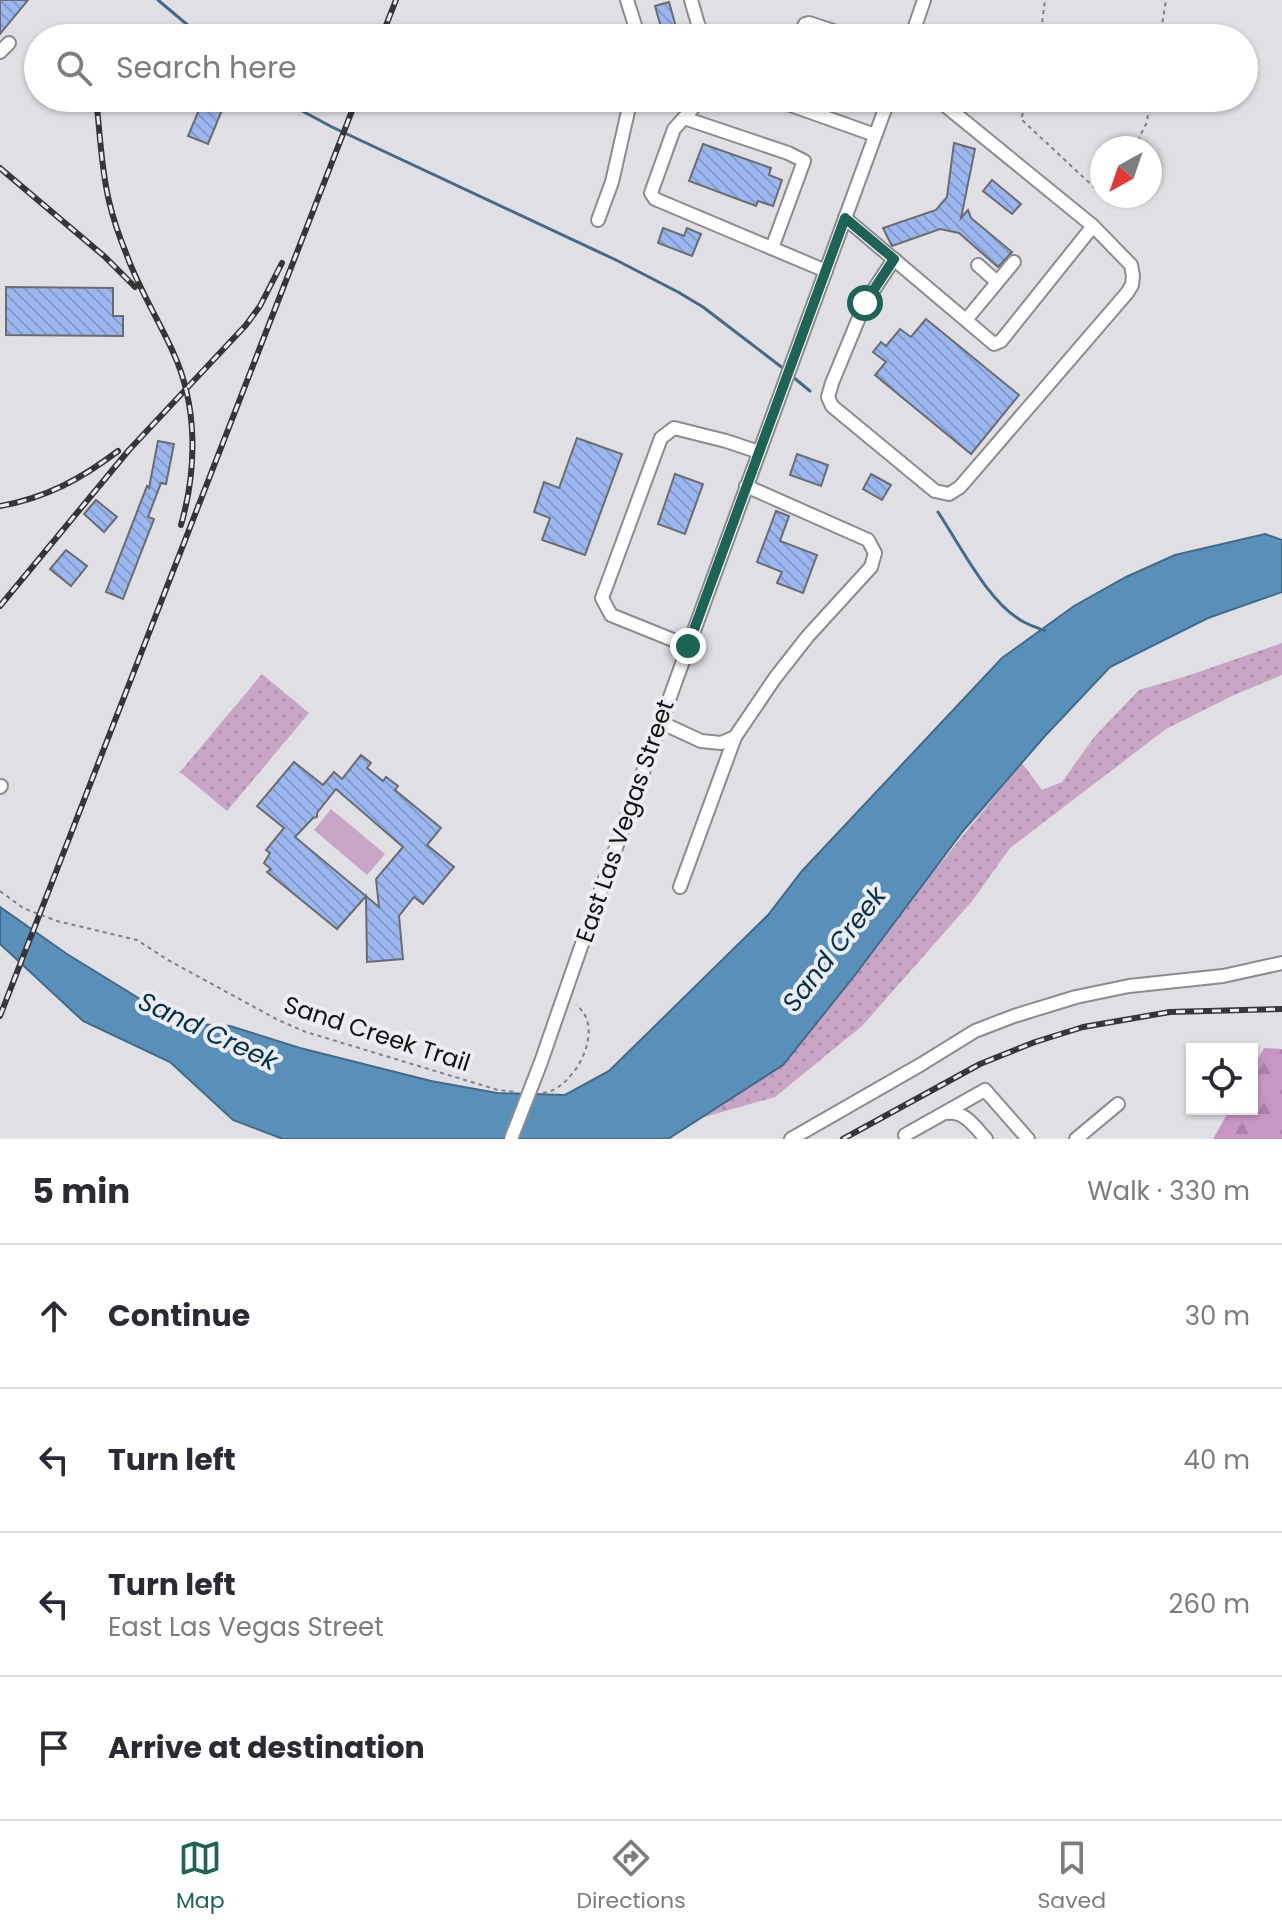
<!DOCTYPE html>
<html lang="en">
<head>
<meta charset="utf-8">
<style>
  :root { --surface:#fff; --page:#f7f7f7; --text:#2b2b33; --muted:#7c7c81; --line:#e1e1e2; --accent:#1d6356 }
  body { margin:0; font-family:Poppins,sans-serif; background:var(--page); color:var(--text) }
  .controls { position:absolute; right:24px; bottom:24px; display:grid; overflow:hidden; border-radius:0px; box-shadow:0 2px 6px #0004 }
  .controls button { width:72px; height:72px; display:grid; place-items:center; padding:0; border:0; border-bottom:2px solid var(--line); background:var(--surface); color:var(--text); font:40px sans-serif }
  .compass { position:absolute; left:1090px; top:136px; width:72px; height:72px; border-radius:50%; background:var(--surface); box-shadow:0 2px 6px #0004; rotate:220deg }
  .stop { position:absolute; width:24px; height:24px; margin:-18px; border:6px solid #1d6356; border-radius:50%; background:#fff }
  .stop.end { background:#1d6356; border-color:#fff; box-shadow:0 2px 8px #0008 }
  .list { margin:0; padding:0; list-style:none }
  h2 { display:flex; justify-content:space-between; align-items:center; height:104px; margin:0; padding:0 32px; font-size:34px }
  h2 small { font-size:26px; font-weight:400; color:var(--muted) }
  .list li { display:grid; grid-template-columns:52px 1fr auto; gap:24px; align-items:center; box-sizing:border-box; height:144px; padding:0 32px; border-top:2px solid var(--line) }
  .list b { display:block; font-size:30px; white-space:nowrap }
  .list p { margin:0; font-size:26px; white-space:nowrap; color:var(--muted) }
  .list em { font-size:26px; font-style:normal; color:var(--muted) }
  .icon { flex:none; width:44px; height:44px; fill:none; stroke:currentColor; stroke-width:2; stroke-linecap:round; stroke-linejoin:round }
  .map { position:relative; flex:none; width:1282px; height:1139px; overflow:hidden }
  .search { position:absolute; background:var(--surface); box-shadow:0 2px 6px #0004; left:24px; right:24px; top:24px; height:88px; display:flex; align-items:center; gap:20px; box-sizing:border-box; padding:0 28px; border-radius:44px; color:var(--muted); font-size:30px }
  .sheet { height:680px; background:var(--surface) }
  nav { display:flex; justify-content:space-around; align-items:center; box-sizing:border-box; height:112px; border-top:2px solid var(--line); background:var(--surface); font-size:22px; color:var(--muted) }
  nav a { display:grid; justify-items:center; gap:4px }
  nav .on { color:var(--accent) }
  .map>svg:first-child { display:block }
</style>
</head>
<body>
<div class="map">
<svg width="1282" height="1139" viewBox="0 0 1282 1139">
  <defs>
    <pattern id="grass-dots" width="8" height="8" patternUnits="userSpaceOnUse" patternTransform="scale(2)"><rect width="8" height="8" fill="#c8a5c5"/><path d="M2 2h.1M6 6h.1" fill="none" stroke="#ab8da8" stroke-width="1.8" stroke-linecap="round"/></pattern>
    <pattern id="forest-firs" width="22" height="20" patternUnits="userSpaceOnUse" patternTransform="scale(2)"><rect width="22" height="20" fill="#c896c5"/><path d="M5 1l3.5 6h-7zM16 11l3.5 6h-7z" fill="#ab80a8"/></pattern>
    <pattern id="building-back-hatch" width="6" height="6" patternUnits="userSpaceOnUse" patternTransform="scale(2)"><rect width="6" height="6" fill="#9bb7ef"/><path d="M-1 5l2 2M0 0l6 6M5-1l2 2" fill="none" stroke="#849ccc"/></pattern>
  </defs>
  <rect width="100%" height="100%" fill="#e0e0e4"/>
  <g fill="url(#grass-dots)">
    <path d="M1282,643V675L1234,695L1166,729L1010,848L973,900L862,1026L775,1097L701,1118L783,1065L922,886L1022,763L1042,790L1062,782L1095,736L1139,690L1187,676Z"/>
    <path d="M262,674L309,713L227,811L180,772Z"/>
  </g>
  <path fill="url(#forest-firs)" d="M1264,1048L1282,1049V1139H1213L1230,1109H1252V1070Z"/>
  <path fill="#c8a5c5" d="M331,809L385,854L367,875L314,830Z"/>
  <path fill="#5890ba" stroke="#436a88" stroke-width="2" d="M1265,534L1282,540V592L1208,618L1110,667L1044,737L963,831L855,975L783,1065L668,1139H283L233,1120L170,1062L83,1021L0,944V907L67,954L179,1023L230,1026L300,1048L431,1081L497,1093L565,1095L609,1071L768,915L802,871L1002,658L1074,606L1126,577L1175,555Z"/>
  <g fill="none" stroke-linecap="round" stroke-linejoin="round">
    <g stroke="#436a88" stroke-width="3">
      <path d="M158,0L203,38"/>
      <path d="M278,98L332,127L616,260L678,292L703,307L784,369"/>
      <path d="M793,377L810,391"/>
      <path d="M938,512C960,545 988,602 1022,621C1029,625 1038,628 1045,631"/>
    </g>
  </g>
  <g fill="url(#building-back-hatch)" stroke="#6b6c6f" stroke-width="2" fill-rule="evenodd">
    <path d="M0,0H28L0,34Z"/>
    <path d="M669,2L678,34L664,38L655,6Z"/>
    <path d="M204,98H227L208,144L188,136Z"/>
    <path d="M954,143L975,149L961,218L968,210L971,218L1012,252L998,267L959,233L940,229L892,246L883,228L936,210L947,197Z"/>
    <path d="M703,144L771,168L769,175L782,180L773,206L758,201L756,206L689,181Z"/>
    <path d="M992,180L1021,204L1012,214L983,191Z"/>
    <path d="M663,228L684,236L687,228L701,234L692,256L658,243Z"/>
    <path d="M6,287L113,288V316H123V336L6,335Z"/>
    <path d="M926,319L1019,395L971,454L875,375L886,362L873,352L881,342L886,346L900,329L911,337Z"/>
    <path d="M577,438L622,454L585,555L542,540L550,518L534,512L544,482L559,488Z"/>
    <path d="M158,441L174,444L166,484L161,483L148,517L154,519L123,599L106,592L147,486L149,488Z"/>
    <path d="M797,454L828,465L821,486L790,475Z"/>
    <path d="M675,474L703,484L685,534L658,524Z"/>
    <path d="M871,474L891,485L882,500L863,489Z"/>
    <path d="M96,500L117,517L104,532L84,514Z"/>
    <path d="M776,511L789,516L780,541L817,555L803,593L777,583L782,572L757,562Z"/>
    <path d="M66,550L87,566L71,586L50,569Z"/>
    <path d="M361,755L371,763L367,768L383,781L386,777L398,786L395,790L441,828L427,845L454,867L423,904L414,897L399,916L403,959L367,962L366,896L337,929L267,872L271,869L264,863L270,853L266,850L284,828L257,806L294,762L323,785L334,772L342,779ZM336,789L403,847L376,879L379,907L295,837L313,818L317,817V813Z"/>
  </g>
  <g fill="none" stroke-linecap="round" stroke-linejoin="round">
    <g stroke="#8c8c90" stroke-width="16">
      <g id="minor">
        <path d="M627,0L639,38"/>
        <path d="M691,0L698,24L705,38"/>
        <path d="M799,38L805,24L809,23L843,34L848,38"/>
        <path d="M911,38L924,0"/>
        <path d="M0,52L9,43"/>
        <path d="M702,98L674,129L651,193L655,199L826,271"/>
        <path d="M771,98L875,135"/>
        <path d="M684,118L788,153L804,161L772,248"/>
        <path d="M845,218L994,344L1001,341L1093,226"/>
        <path d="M598,220L612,182L631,98"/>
        <path d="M894,259L865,303L832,383L828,397L832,406L935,491L949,494L960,487L1127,293L1132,285L1133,276L1131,265L1093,226L936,98"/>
        <path d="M978,265L997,282"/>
        <path d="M966,320L1014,262"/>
        <path d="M688,646L611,615L602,598L661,438L674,428L726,441L759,452"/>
        <path d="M660,722L701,741L721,743L735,737L775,678L808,636L871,567L875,553L868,540L746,486"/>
        <path d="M0,787L1,786"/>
        <path d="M680,887L735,737"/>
        <path d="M541,1062C652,739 772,419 889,98"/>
        <path d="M948,1113C965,1111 975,1127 986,1139"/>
        <path d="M905,1135L985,1090L1028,1139"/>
        <path d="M791,1139L920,1065L975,1031L1014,1016L1076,997L1129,986L1223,976L1282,963"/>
        <path d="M1076,1139L1118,1104"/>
      </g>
    </g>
    <g stroke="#808083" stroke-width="2" stroke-dasharray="4 4" stroke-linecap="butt">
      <path d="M1040,38L1045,0"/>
      <path d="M1160,38L1166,0"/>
      <path d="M1028,98L1021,119L1097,190L1102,185"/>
      <path d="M1134,148L1147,122L1150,98"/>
      <path d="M0,891L23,908L57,921L137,940L168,960L278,1020L306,1032L498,1090L517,1092"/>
      <path d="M543,1093C575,1089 607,1027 576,1005"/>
    </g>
    <use href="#minor" stroke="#fff" stroke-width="12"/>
    <g stroke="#363638" stroke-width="6">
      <g id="rail">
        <path d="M381,38L396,0"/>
        <path d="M96,98C100,132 101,168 109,201C113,218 119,236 126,253C138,287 158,319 173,352C198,406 197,469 181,525"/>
        <path d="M0,168L104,256L135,287"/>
        <path d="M0,506C46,498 81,479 118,451"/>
        <path d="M0,606L129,450L246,325L260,306L282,263"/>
        <path d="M0,1016L357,98"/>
        <path d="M843,1139L980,1064L1035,1042L1083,1027L1170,1012L1282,1009"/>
      </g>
    </g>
    <use href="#rail" stroke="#ededf1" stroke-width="3" stroke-dasharray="9" stroke-linecap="butt"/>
    <g stroke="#8c8c90" stroke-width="16" stroke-linecap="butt">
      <path id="minor-bridge" d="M511,1139L541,1062"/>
    </g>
    <use href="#minor-bridge" stroke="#fff" stroke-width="12"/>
  </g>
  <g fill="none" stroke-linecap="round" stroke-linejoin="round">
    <path stroke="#1d6356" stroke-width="10" d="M688,646L845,218L894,259L865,303"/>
  </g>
  <g text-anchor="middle" stroke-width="8" stroke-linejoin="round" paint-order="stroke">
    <g font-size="24" fill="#121213" stroke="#ededf1">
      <text transform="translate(625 821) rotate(-71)" y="8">East Las Vegas Street</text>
      <text transform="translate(377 1034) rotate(18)" y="8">Sand Creek Trail</text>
    </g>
    <g font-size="26" font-style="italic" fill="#02314d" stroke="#ededf1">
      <text transform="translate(834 949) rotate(-52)" y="9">Sand Creek</text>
      <text transform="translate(208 1031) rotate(25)" y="9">Sand Creek</text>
    </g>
  </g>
</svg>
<div class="controls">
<button><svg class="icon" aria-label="locate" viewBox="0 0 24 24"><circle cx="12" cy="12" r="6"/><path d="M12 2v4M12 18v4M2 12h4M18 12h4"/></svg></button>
</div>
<svg class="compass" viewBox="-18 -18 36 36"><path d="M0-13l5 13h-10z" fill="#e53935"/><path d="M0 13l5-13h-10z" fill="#7c7c81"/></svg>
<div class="stop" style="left:865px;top:303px"></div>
<div class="stop end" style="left:688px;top:646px"></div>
<div class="search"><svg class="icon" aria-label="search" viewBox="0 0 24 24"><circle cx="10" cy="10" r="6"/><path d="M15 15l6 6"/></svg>Search here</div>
</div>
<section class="sheet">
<h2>5 min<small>Walk · 330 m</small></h2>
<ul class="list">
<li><svg class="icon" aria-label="ahead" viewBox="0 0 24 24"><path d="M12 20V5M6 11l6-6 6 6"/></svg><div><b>Continue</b></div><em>30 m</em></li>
<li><svg class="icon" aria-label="left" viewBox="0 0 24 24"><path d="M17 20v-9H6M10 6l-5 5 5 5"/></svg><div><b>Turn left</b></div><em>40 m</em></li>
<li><svg class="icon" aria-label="left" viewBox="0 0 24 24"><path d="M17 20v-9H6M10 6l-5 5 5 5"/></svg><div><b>Turn left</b><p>East Las Vegas Street</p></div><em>260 m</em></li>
<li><svg class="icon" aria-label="arrive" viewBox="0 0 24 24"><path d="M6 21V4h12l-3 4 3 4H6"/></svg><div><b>Arrive at destination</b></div></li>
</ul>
</section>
<nav>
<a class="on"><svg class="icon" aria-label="map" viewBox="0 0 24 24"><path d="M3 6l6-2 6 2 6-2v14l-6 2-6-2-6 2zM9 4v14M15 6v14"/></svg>Map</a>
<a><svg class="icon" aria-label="directions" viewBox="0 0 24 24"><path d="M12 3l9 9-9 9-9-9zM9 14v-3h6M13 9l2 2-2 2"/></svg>Directions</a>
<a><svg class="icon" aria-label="saved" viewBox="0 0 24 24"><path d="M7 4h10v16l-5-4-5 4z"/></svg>Saved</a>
</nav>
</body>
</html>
